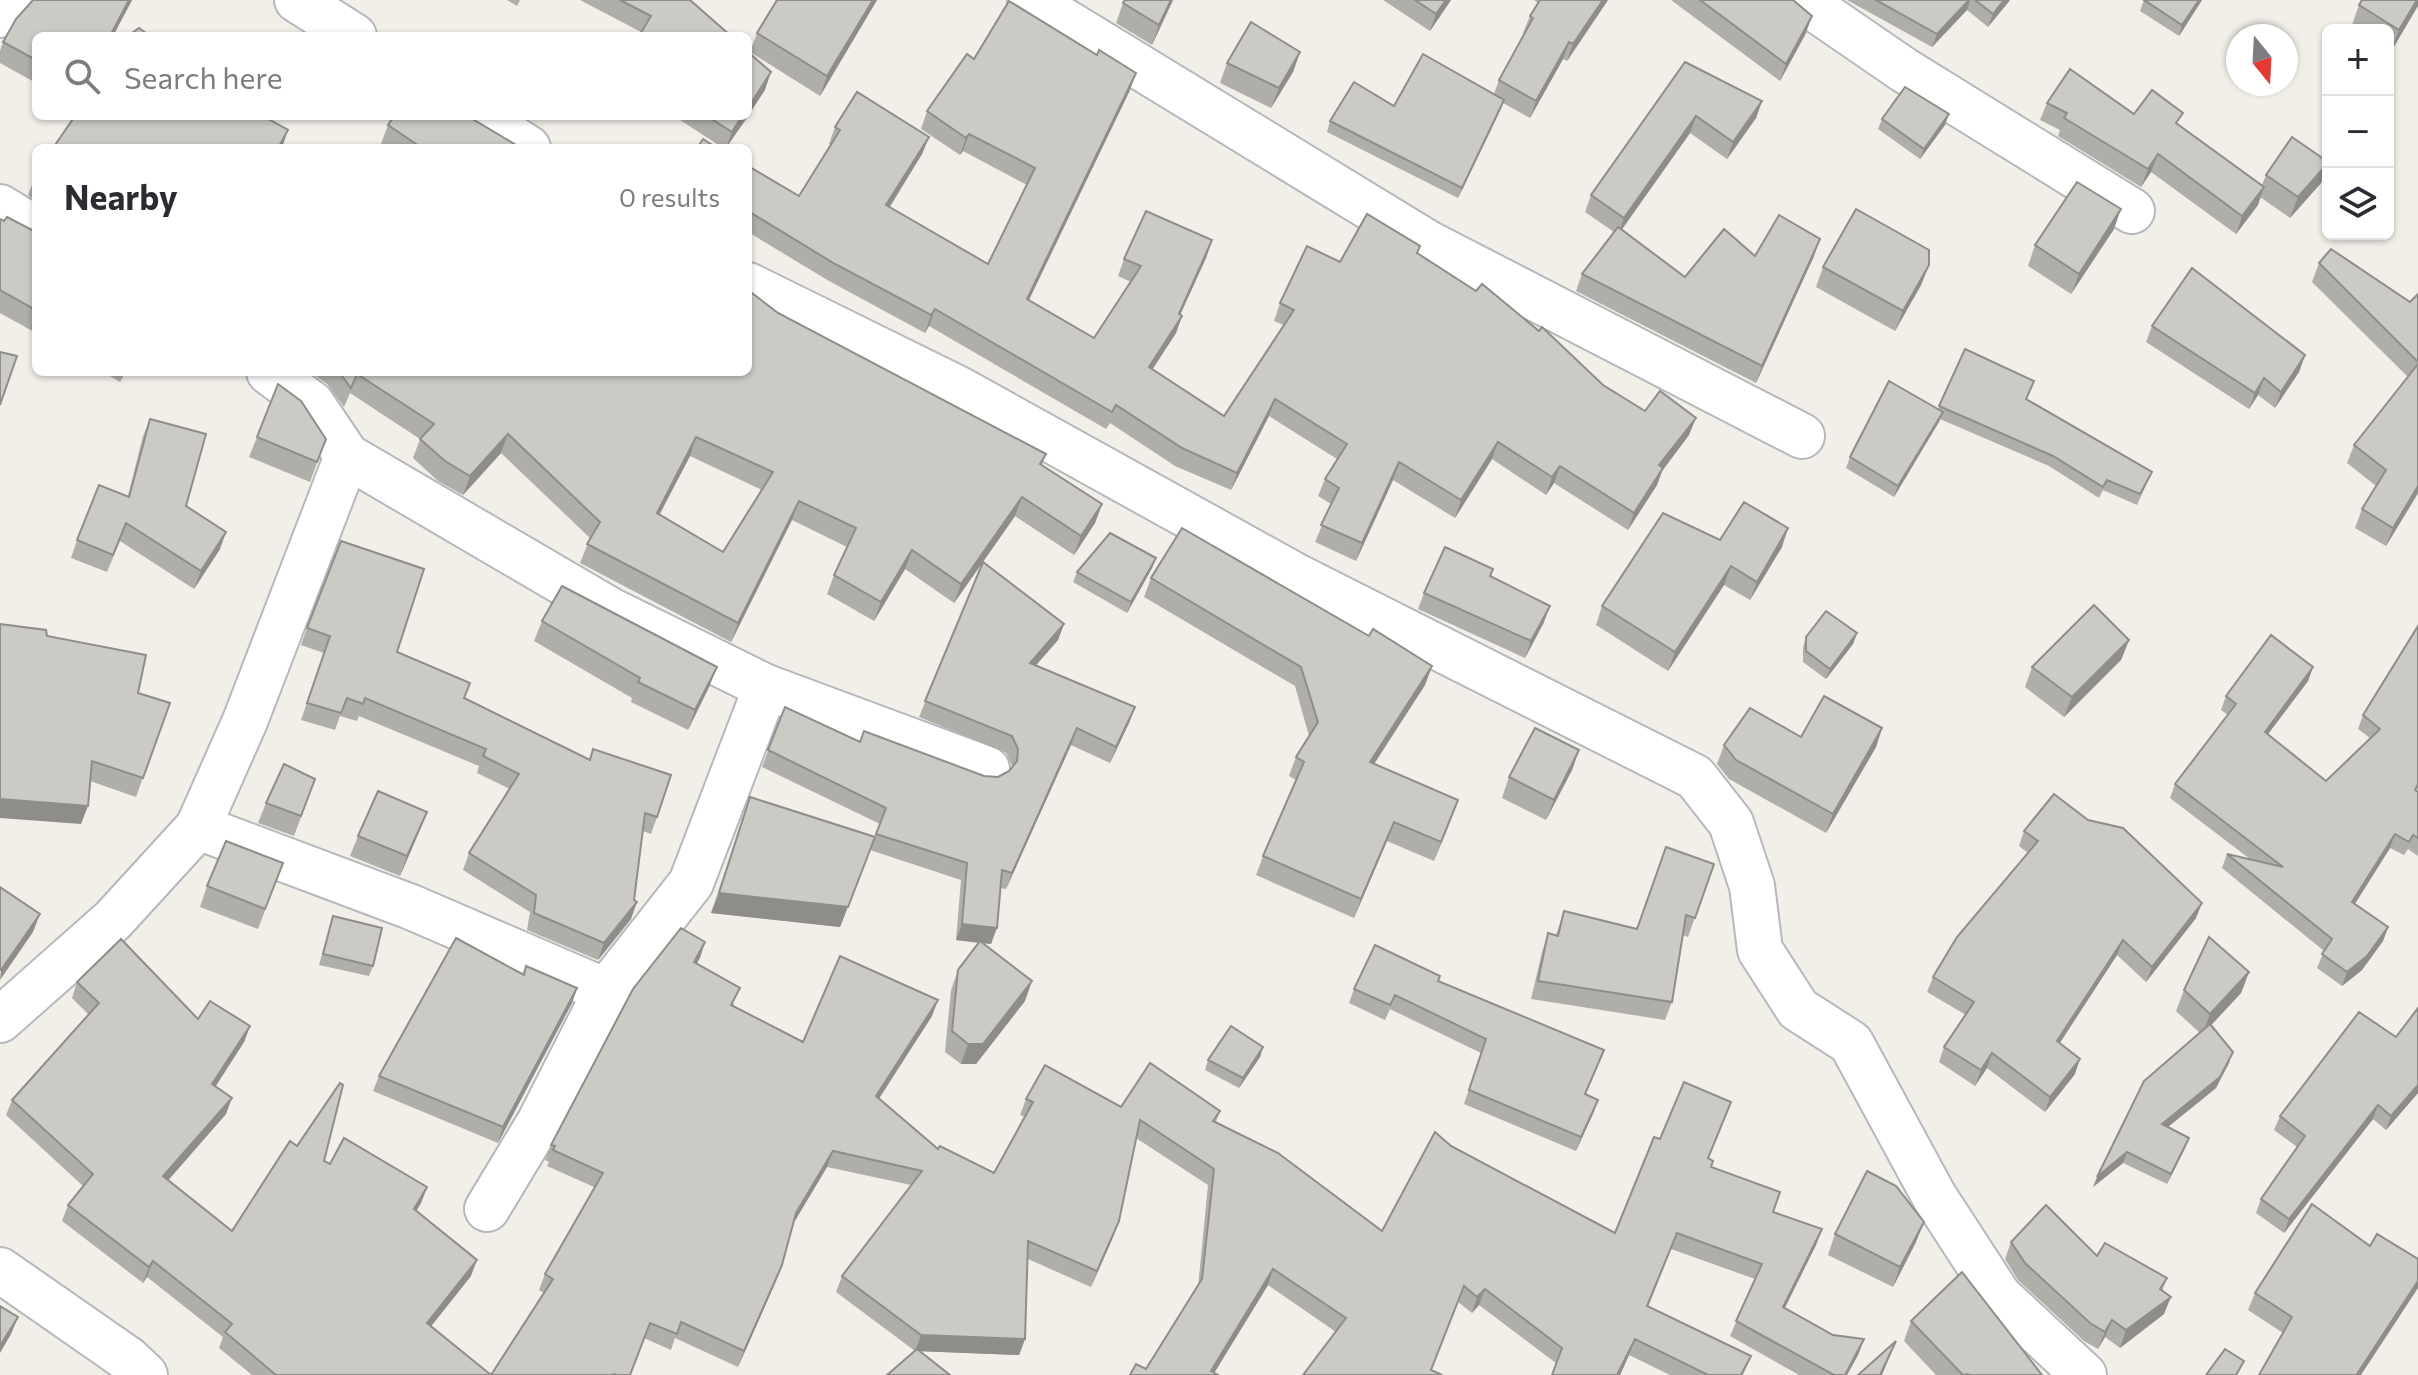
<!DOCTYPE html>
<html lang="en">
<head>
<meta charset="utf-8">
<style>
  :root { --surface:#fff; --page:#f2f2f3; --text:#2b2b33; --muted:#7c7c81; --line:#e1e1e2 }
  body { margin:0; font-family:Commissioner,sans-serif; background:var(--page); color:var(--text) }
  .controls { position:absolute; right:24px; top:24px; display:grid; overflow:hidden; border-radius:12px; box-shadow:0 2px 6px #0004 }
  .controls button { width:72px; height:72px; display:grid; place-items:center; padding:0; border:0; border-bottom:2px solid var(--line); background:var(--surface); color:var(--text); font:40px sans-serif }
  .compass { position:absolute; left:2226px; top:24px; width:72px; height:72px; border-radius:50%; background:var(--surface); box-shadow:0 2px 6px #0004; rotate:162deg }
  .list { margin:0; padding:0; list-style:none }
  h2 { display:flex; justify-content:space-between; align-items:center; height:104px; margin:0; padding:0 32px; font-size:34px }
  h2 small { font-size:26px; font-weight:400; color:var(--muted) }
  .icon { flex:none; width:44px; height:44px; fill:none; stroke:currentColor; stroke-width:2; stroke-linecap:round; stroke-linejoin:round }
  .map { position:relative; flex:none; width:2418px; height:1375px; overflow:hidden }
  .search { position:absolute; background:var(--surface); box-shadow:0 2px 6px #0004; left:32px; top:32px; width:720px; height:88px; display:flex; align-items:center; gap:20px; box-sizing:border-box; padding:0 28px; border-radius:12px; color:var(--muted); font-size:30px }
  .panel { position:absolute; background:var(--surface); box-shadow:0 2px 6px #0004; left:32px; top:144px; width:720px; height:232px; border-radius:12px }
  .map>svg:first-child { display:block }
</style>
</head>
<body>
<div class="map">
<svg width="2418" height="1375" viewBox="0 0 2418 1375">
  <rect width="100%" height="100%" fill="#f1efe8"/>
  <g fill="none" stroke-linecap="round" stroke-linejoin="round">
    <g stroke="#b5b8bc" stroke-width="48">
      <g id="minor">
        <path d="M297,0L354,36"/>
        <path d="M1030,0L1428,243L1802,436"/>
        <path d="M1802,0L1904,70L2132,211"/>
        <path d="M0,15L10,0"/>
        <path d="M478,116L528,148"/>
        <path d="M0,207L36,229"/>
        <path d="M748,285L959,389L1298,577L1695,777L1731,823L1752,886L1760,950L1798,1009L1851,1043L1934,1196L1999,1296L2084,1375"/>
        <path d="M269,372L312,404L347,456L610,610L766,687L987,769"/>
        <path d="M198,827L411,907L606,991"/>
        <path d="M0,1020L113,920L198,827L245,721L347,456"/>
        <path d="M487,1209L540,1121L606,991L691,883L766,687"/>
        <path d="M0,1270L128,1359L145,1375"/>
      </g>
    </g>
    <use href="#minor" stroke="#fff" stroke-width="44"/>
  </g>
  <g fill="#afaea9" fill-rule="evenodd">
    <path d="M33,0H132L113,36H36V83L0,63V51L3,42Z"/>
    <path d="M507,0H520L517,6Z"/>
    <path d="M580,0H690L641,32Z"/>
    <path d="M877,0L820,96L750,52L757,33Z"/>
    <path d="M1173,0L1152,45L1116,23L1123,3Z"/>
    <path d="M1383,0H1451L1430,31Z"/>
    <path d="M1534,0H1608L1567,61L1563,59L1530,118L1503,103L1458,198L1327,132L1330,121L1394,106L1494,94L1499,80L1525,34L1523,33L1530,16L1538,3Z"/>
    <path d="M1671,0H1793L1806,33L1780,81Z"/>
    <path d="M1847,0H2010L1988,27L1967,10L1932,47Z"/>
    <path d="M2144,0H2202L2179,36L2140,11Z"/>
    <path d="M2418,0L2392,50L2388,48V30H2359L2352,25L2359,5Z"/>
    <path d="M1300,52L1293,72L1271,108L1220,83L1227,63Z"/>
    <path d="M974,59L1130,90L1029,300L1094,338L1131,282L1118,276L1124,259L1212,240L1206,258L1180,315L1182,316L1176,333L1152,370L1224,416L1284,325L1274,321L1280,303L1340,262L1418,254L1603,385L1645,411L1689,435L1662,471L1657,485L1628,530L1554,483L1546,495L1492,459L1455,518L1393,480L1356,561L1315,542L1331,504L1318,496L1325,479L1337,459L1269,416L1231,490L1175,466L1110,423L1106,429L929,326L925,333L829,281L748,232V166L799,196L831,145L829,144L835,127L929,137L922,154L890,207L988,264L1027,185L963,151L960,155L921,129L927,111Z"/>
    <path d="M1685,62L1762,101L1756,118L1727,159L1690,133L1621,230L1685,277L1755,256H1814L1756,383L1576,291L1582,274L1614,232L1585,212L1591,195Z"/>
    <path d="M2047,103L2134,114L2179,125L2262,185L2266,175L2328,162V165L2321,183L2290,218L2260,197L2258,205L2236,234L2151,172L2141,187L2058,136L2060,130L2040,120Z"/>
    <path d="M674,116H748L726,148H723Z"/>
    <path d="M471,118L521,148H387L381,144L388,125Z"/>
    <path d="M1882,119L1945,125L1920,159L1878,129Z"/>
    <path d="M36,174V201L28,195Z"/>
    <path d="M0,219L36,232V333L0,313Z"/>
    <path d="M2114,229L2071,294L2028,266L2035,245Z"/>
    <path d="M2319,263L2410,302L2418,294V494L2386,546L2355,528L2362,509L2376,486L2347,463L2354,445L2408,377L2312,282Z"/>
    <path d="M1929,265L1921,285L1895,331L1816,287L1823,267Z"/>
    <path d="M778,313L1046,454L1042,465L1102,504L1095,523L1074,555L1015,516L983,562L1064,624L1058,640L1036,665L1135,707L1129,723L1110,763L1071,745L1006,889L1001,888L991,944L983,943L1025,1001L976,1064H961L945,1052L951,990L958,970L979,943L956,940L961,880L870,850L840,927L711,913L750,797L874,837L880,824L762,767L785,707L860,742L984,776L998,777L1009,771L1012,766L1006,753L919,717L983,562L954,603L905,569L874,621L827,594L834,575L847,547L792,520L731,642L580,563L590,538L501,453L463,495L438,481L413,458L420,439L350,393L344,407L327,384L310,372H748ZM690,456L762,490L723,552L660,514Z"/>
    <path d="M2152,326L2305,355L2299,372L2275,408L2258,395L2249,409L2146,342Z"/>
    <path d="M1965,349L2034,381L2026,399L2152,472L2137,505L2103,490L2099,498L2049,466L1940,419L1894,497L1846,468L1850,457L1938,410Z"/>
    <path d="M103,372H126L120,382Z"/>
    <path d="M150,419L186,506L220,549L194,589L120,541L107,572L71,558L77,540L128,496L143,436Z"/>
    <path d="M257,437L326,439L310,482L249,457Z"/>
    <path d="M1720,540L1782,547L1750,600L1724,585L1668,671L1596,625L1602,606Z"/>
    <path d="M1156,558L1152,568L1127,613L1073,582L1077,572Z"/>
    <path d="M1491,576L1544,622L1525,658L1418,609L1424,593Z"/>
    <path d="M1151,578L1369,636L1432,666L1425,685L1374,764L1451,819L1434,861L1387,841L1354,918L1256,875L1263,856L1296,780L1289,776L1296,757L1309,736L1295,686L1144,597Z"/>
    <path d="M542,621L717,667L709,687L688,730L631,702L632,698L534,641Z"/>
    <path d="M2418,626V788L2417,791L2418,792V856L2408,849L2404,855L2390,848L2355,904L2388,927L2383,941L2362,970L2342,986L2317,968L2324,951L2222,868L2227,854L2250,859L2170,798L2175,784L2228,715L2221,710L2226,696L2313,667L2308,681L2268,734L2326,781L2370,738L2358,729L2363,715Z"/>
    <path d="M307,628L397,652L470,683L464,698L657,817L651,834L643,831L631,919L598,960L527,930L530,912L463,870L469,853L510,789L477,773L479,766L359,716L357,721L340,716L335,730L301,720L324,653L301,645Z"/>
    <path d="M1857,633L1853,644L1826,679L1803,662V647L1806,637Z"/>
    <path d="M47,636L138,693L170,703L136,797L90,781L81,824Z"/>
    <path d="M2129,640L2121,660L2064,717L2025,687L2032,667Z"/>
    <path d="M1882,728L1876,747L1826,833L1729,779L1717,764L1724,745Z"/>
    <path d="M1579,750L1572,770L1546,820L1502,798L1509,777Z"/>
    <path d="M315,779L294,836L258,823L266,803Z"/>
    <path d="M427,812L419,832L400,876L350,856L358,836Z"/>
    <path d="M2024,831L2196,918L2146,982L2117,955L2060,1043L2075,1074L2045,1112L1987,1068L1975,1086L1939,1062L1944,1047L1966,1015L1927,992L1933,977L2028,853L2019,846Z"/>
    <path d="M283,863L258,929L200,907L207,886Z"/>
    <path d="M1714,864L1688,937L1683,935L1672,1002L1665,1020L1531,999L1542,952L1548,933L1556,935L1564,911L1637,929Z"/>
    <path d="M333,916L373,966L369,976L319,965Z"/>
    <path d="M700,958L696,963L734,1004L733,1006L803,1042L932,1016L879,1099L938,1149L994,1173L1025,1117L1020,1115L1026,1099L1121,1107L1220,1111L1216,1122L1382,1231L1451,1146L1615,1233L1660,1139L1725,1118L1708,1159L1711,1168L1773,1212L1822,1229L1816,1245L1785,1308L1833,1335L1864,1339L1858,1355L1847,1375H1799L1730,1336L1755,1279L1671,1249L1648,1307L1751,1356L1743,1375H1670L1629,1355L1620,1375H1552L1556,1363L1479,1305L1472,1313L1458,1302L1336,1332L1268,1285L1214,1373L1146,1369L1198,1287L1208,1185L1136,1138L1113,1237L1091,1287L1028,1259L1025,1339L1019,1355L915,1351L836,1292L842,1276L911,1185L827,1167L793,1224L782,1265L776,1281L738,1367L675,1338L671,1350L644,1338L630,1375H252L219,1348L223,1337L147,1277L143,1283L62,1221L68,1205L83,1186L6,1115L12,1100L89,1015L72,998L77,982L198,1019L250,1026L244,1042L215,1086L226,1114L168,1180L232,1231L297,1146L330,1164L427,1187L421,1203L416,1211L471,1276L431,1326L491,1375L544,1293L539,1290L545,1274L594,1187L547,1166L549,1162L545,1160L551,1145Z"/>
    <path d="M526,966L577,988L572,1003L498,1143L373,1091L379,1076L522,974Z"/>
    <path d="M2249,972L2241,993L2211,1025L2230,1062L2216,1088L2168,1127L2189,1138L2185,1148L2167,1184L2123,1163L2093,1187L2200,1033L2176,1011L2184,990Z"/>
    <path d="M1438,981L1598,1065L1585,1094L1598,1100L1576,1151L1464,1104L1481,1053L1390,1009L1385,1020L1349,1003L1354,989Z"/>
    <path d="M2418,1008V1093L2386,1130L2373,1119L2284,1233L2256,1213L2261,1199L2297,1147L2274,1130L2280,1116L2396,1037Z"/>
    <path d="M1263,1047L1260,1057L1239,1088L1205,1070L1208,1060Z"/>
    <path d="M2312,1204L2361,1375L2283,1333L2248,1310L2255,1293Z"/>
    <path d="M1835,1234L1916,1242L1893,1287L1828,1255Z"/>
    <path d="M2011,1242L2097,1256L2167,1278L2162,1291L2164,1314L2120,1348L2105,1337L2098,1349L2084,1341L2018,1280L2005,1259Z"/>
    <path d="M1911,1321L2042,1375H1936L1904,1341Z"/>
  </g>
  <g fill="#8f8d8a">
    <path d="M129,0H132L113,36H110Z"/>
    <path d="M873,0H877L820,96L827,76Z"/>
    <path d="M1171,0H1173L1152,45L1159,25Z"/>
    <path d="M1446,0H1451L1430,31L1436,14Z"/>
    <path d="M1603,0H1608L1567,61L1573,44Z"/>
    <path d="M1969,0H1970L1967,10L1932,47L1937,34Z"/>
    <path d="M2004,0H2010L1988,27L1993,14Z"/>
    <path d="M2199,0H2202L2179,36L2182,25Z"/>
    <path d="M2417,0H2418V6L2392,50L2399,30Z"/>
    <path d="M1812,16L1806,33L1780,81L1786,64Z"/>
    <path d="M1569,42L1563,59L1530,118L1536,101Z"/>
    <path d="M1300,52L1293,72L1271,108L1279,88Z"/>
    <path d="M771,72L765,90L748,116V108Z"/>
    <path d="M1136,73L1130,90L1021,316L1027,299Z"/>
    <path d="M1504,100L1500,111L1458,198L1462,188Z"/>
    <path d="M1762,101L1756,118L1727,159L1733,142Z"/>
    <path d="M1949,114L1945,125L1920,159L1924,149Z"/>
    <path d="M742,116H748L726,148L732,132Z"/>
    <path d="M1696,116L1690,133L1618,235L1624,218Z"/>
    <path d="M288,130L282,148H278Z"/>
    <path d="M969,134L963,151L960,155L966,138Z"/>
    <path d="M929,137L922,154L880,222L886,205Z"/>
    <path d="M2158,154L2151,172L2141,187L2148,169Z"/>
    <path d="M2328,163L2321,183L2290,218L2298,197Z"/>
    <path d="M2264,187L2258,205L2236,234L2242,216Z"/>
    <path d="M2121,209L2114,229L2071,294L2079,274Z"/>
    <path d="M1820,239L1814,256L1756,383L1762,366Z"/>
    <path d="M1212,240L1206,258L1175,326L1182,316L1176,333L1142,385L1149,367L1179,314Z"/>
    <path d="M1929,265L1921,285L1895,331L1903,311Z"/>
    <path d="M935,309L929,326L925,333L931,315Z"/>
    <path d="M2305,355L2299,372L2275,408L2281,392Z"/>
    <path d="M2264,378L2258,395L2249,409L2255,393Z"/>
    <path d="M1275,399L1269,416L1231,490L1237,473Z"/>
    <path d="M1943,412L1939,422L1894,497L1898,486Z"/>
    <path d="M1696,418L1689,435L1662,471L1657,485L1628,530L1634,513L1659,465Z"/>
    <path d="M508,434L501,453L463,495L470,476Z"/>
    <path d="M696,437L690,456L650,532L657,513Z"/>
    <path d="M1498,442L1492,459L1455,518L1461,500Z"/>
    <path d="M1399,462L1393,480L1356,561L1362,543Z"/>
    <path d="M1560,466L1554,483L1546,495L1552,477Z"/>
    <path d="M2418,486V492L2386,546L2393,528Z"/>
    <path d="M1022,497L1015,516L954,603L961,584Z"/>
    <path d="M799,501L792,520L731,642L738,623Z"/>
    <path d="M1102,504L1095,523L1074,555L1081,536Z"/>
    <path d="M1788,528L1782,547L1750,600L1757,582Z"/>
    <path d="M226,532L220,549L194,589L201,571Z"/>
    <path d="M912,550L905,569L874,621L881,602Z"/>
    <path d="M1156,558L1152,568L1127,613L1131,602Z"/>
    <path d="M1731,566L1724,585L1668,671L1675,652Z"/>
    <path d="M1550,606L1544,622L1525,658L1531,641Z"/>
    <path d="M1064,624L1058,640L1024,679L1030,663Z"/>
    <path d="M1857,633L1853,644L1826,679L1830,669Z"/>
    <path d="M2129,640L2121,660L2064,717L2072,697Z"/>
    <path d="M1432,666L1425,685L1363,781L1370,762Z"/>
    <path d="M717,667L709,687L688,730L695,710Z"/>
    <path d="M2313,667L2308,681L2259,746L2265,732Z"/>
    <path d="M1135,707L1129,723L1110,763L1116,747Z"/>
    <path d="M1077,728L1071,745L1006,889L1012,873Z"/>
    <path d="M1882,728L1876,747L1826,833L1833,814Z"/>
    <path d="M1579,750L1572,770L1546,820L1554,800Z"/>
    <path d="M0,799L88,806L81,824L0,818Z"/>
    <path d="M1458,800L1451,819L1434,861L1441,842Z"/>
    <path d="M427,812L419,832L400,876L407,856Z"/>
    <path d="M1394,822L1387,841L1354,918L1361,899Z"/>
    <path d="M2395,834L2390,848L2347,916L2352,902Z"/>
    <path d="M875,837L840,927L711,913L719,893Z"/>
    <path d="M637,902L631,919L598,960L604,943Z"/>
    <path d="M2202,903L2196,918L2146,982L2152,967Z"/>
    <path d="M40,914L33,932L0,980L1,970Z"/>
    <path d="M962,924L997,928L991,944L956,940Z"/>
    <path d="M2388,927L2383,941L2362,970L2342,986L2347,972Z"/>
    <path d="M2123,940L2117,955L2051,1056L2057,1041Z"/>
    <path d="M705,942L700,958L688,978L694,962Z"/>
    <path d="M2249,972L2241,993L2202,1035L2210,1014Z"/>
    <path d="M1032,981L1025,1001L976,1064H961L968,1044Z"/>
    <path d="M577,988L572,1003L498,1143L503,1127Z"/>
    <path d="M938,1000L932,1016L870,1112L876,1096Z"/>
    <path d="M250,1026L244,1042L207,1100L212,1084Z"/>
    <path d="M1263,1047L1260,1057L1239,1088L1243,1078Z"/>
    <path d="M2233,1052L2216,1088L2159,1134L2162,1124Z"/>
    <path d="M1992,1053L1987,1068L1975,1086L1981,1070Z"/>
    <path d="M2080,1059L2075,1074L2045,1112L2050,1097Z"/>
    <path d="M2418,1085V1093L2386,1130L2391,1116Z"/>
    <path d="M232,1098L226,1114L158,1192L163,1176Z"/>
    <path d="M1598,1100L1593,1114L1576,1151L1581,1137Z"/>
    <path d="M2378,1105L2373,1119L2284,1233L2289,1219Z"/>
    <path d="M2189,1138L2185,1148L2167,1184L2171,1174Z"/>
    <path d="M833,1151L827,1167L790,1229L796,1213Z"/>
    <path d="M2127,1152L2123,1163L2093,1187L2097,1177Z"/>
    <path d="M427,1187L421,1203L408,1225L414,1209Z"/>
    <path d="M1119,1221L1113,1237L1091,1287L1097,1271Z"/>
    <path d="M1924,1222L1916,1242L1893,1287L1900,1267Z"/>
    <path d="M1822,1229L1816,1245L1777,1323L1783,1307Z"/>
    <path d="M477,1260L471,1276L421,1339L427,1323Z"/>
    <path d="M153,1261L147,1277L143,1283L149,1267Z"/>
    <path d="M782,1265L776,1281L738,1367L744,1351Z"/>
    <path d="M1273,1269L1268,1285L1213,1375L1211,1371Z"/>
    <path d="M2418,1281V1288L2361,1375H2356Z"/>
    <path d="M1485,1289L1479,1305L1472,1313L1477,1297Z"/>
    <path d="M2171,1297L2164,1314L2120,1348L2126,1330Z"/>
    <path d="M18,1317L11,1334L0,1353V1346Z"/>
    <path d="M2112,1320L2105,1337L2098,1349L2105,1332Z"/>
    <path d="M921,1335L1025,1339L1019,1355L915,1351Z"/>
    <path d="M1635,1339L1629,1355L1620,1375H1617Z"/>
    <path d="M1864,1339L1858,1355L1847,1375H1845Z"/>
    <path d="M1896,1341L1882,1375H1880Z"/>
  </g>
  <g fill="#cccac5" stroke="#8f8d8a" stroke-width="2" fill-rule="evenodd">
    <path d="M33,0H129L110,36H36V60L3,42L16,19Z"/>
    <path d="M620,0H690L731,36H639L651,16Z"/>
    <path d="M777,0H873L827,76L757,33Z"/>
    <path d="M1125,0H1171L1159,25L1123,3Z"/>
    <path d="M1415,0H1446L1436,14Z"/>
    <path d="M1540,0H1603L1573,44L1569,42L1536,101L1499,80L1533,18L1530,16Z"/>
    <path d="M1700,0H1793L1812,16L1786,64Z"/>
    <path d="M1876,0H1969L1937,34Z"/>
    <path d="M1975,0H2004L1993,14Z"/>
    <path d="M2144,0H2199L2182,25Z"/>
    <path d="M2362,0H2417L2399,30L2359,5Z"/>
    <path d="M1009,1L1097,55L1099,50L1136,73L1027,299L1094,338L1141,266L1124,259L1146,211L1212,240L1179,314L1182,316L1149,367L1224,416L1294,310L1280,303L1307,246L1340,262L1367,214L1420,246L1417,253L1476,291L1482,284L1539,331L1542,327L1603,385L1645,411L1660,391L1696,418L1659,465L1663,468L1634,513L1560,466L1552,477L1498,442L1461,500L1399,462L1362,543L1321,525L1339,488L1325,479L1347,444L1275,399L1237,473L1182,448L1116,405L1112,412L935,309L931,315L835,264L748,211V166L799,196L840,130L835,127L857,92L929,137L886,205L988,264L1035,168L969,134L966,138L927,111L967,54L974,59Z"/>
    <path d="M1251,22L1300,52L1279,88L1227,63Z"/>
    <path d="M139,28L150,36H128Z"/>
    <path d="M748,52L771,72L748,108Z"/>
    <path d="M1423,54L1504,100L1462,188L1330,121L1354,82L1394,106Z"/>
    <path d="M1685,62L1762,101L1733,142L1696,116L1624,218L1591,195Z"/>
    <path d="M2070,69L2134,114L2152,90L2183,113L2176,123L2264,187L2242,216L2158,154L2148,169L2064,118L2067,113L2047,103Z"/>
    <path d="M1905,87L1949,114L1924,149L1882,119Z"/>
    <path d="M75,116H263L288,130L278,148H53Z"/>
    <path d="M394,116H470L471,118L521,148H422L388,125Z"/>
    <path d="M707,116H742L732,132Z"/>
    <path d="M2292,137L2328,162V163L2298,197L2266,175Z"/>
    <path d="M703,139L717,148H697Z"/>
    <path d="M2077,182L2121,209L2079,274L2035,245Z"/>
    <path d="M1856,209L1929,250V265L1903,311L1823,267Z"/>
    <path d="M1779,215L1820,239L1762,366L1582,274L1618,227L1685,277L1724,229L1755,256Z"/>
    <path d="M7,217L36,232V310L0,290V219L4,221Z"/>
    <path d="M2331,249L2410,302L2418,294V362L2319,263Z"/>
    <path d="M2192,268L2305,355L2281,392L2264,378L2255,393L2152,326Z"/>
    <path d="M748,290L778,313L1046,454L1040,464L1102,504L1081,536L1022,497L961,584L912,550L881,602L834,575L856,528L799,501L738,623L587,544L600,522L508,434L470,476L445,461L420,439L434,424L357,374L351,388L339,372H748ZM696,437L773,472L723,552L657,513Z"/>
    <path d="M1965,349L2034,381L2026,399L2152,472L2140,494L2107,480L2103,487L2053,456L1939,406Z"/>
    <path d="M0,352L17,356L0,405Z"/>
    <path d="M2418,364V486L2393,528L2362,509L2386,470L2354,445Z"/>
    <path d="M1889,381L1943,412L1898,486L1850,457Z"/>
    <path d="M278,384L301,401L326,439L317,462L257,437Z"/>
    <path d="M150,419L206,434L186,506L226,532L201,571L126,523L113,555L77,540L99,485L129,497Z"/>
    <path d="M1744,502L1788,528L1757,582L1731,566L1675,652L1602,606L1663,513L1720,540Z"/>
    <path d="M1182,528L1369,636L1373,629L1432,666L1370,762L1458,800L1441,842L1394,822L1361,899L1263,856L1304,762L1296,757L1318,722L1301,667L1151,578Z"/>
    <path d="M1110,533L1156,558L1131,602L1077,572Z"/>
    <path d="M341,541L424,569L397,652L470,683L464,698L590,760L593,749L671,775L657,817L645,813L634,900L637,902L604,943L534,913L536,895L469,853L519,774L483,756L486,749L365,698L363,704L347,698L341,713L307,703L330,636L307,628Z"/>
    <path d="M1445,547L1493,569L1490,576L1550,606L1531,641L1424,593Z"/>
    <path d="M983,562L1064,624L1030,663L1135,707L1116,747L1077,728L1012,873L1002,870L997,928L962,924L967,863L876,834L886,808L768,750L785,707L860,742L864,731L984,776L998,777L1009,771L1017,761L1018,749L1012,736L925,701Z"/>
    <path d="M562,586L717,667L695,710L638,682L640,678L542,621Z"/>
    <path d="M2094,605L2129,640L2072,697L2032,667Z"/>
    <path d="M1826,611L1857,633L1830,669L1806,651V637Z"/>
    <path d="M0,624L46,630L47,636L146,655L138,693L170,703L143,778L92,761L88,806L0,799Z"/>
    <path d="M2418,626V784L2415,790L2418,792V838L2413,835L2409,842L2395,834L2352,902L2388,927L2367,956L2347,972L2322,954L2332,939L2227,854L2283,867L2175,784L2236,704L2226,696L2271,635L2313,667L2265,732L2326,781L2380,729L2363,715Z"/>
    <path d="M1824,696L1882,728L1833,814L1736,760L1724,745L1750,708L1801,737Z"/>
    <path d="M1535,728L1579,750L1554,800L1509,777Z"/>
    <path d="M284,764L315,779L301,816L266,803Z"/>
    <path d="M378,791L427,812L407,856L358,836Z"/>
    <path d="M2054,794L2088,820L2123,828L2202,903L2152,967L2123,940L2057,1041L2080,1059L2050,1097L1992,1053L1981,1070L1944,1047L1974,1002L1933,977L1957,937L2038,841L2024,831Z"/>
    <path d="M750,797L875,837L848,907L719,893Z"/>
    <path d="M226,841L283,863L265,909L207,886Z"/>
    <path d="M1666,847L1714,864L1695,918L1686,915L1672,1002L1538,981L1548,933L1558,936L1564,911L1637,929Z"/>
    <path d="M0,887L40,914L1,970H0Z"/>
    <path d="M333,916L382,928L373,966L323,954Z"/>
    <path d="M681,928L705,942L694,962L740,988L731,1005L803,1042L840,956L938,1000L876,1096L938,1149L940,1146L994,1173L1033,1102L1026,1099L1045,1065L1121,1107L1150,1063L1220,1111L1213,1121L1278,1153L1382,1231L1435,1132L1451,1146L1615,1233L1654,1137L1660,1139L1684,1082L1731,1102L1708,1158L1713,1161L1711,1167L1780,1192L1773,1212L1822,1229L1783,1307L1833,1335L1864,1339L1845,1375H1834L1736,1321L1762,1264L1677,1233L1647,1306L1751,1356L1741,1375H1708L1635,1339L1617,1375H1552L1562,1348L1485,1289L1477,1297L1464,1286L1431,1370L1442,1375H1303L1346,1318L1273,1269L1211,1371L1218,1375H1130L1136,1364L1146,1369L1202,1279L1214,1169L1140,1120L1119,1221L1097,1271L1028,1241L1025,1339L921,1335L842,1276L922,1171L833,1151L796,1213L782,1265L744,1351L681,1322L677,1334L650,1323L630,1375H618L614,1374L613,1375H276L225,1332L232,1324L153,1261L149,1267L68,1205L93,1174L12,1100L99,1003L77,982L121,939L198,1019L210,1001L250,1026L212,1084L232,1098L163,1176L232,1231L290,1141L297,1146L340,1083L343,1085L324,1161L330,1164L344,1138L427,1187L414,1209L477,1260L427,1323L491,1375L553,1279L545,1274L603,1173L553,1150L555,1146L551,1145L633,989Z"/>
    <path d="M2209,937L2249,972L2210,1014L2184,990Z"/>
    <path d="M456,938L524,975L526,966L577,988L503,1127L379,1076Z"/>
    <path d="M980,941L1032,981L983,1044H968L952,1031L958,970Z"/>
    <path d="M1375,945L1440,976L1438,981L1604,1050L1585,1094L1598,1100L1581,1137L1469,1090L1486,1039L1395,995L1390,1005L1354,989Z"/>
    <path d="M2418,1008V1085L2391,1116L2378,1105L2289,1219L2261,1199L2305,1136L2280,1116L2359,1012L2396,1037Z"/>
    <path d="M2210,1024L2233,1052L2220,1077L2162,1124L2189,1138L2171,1174L2127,1152L2097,1177L2144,1081Z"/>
    <path d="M1231,1026L1263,1047L1243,1078L1208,1060Z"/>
    <path d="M1867,1171L1896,1186L1924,1222L1900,1267L1835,1234Z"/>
    <path d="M2312,1204L2370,1246L2377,1234L2418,1259V1281L2357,1374L2359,1375H2259L2292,1317L2255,1293Z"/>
    <path d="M2046,1205L2097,1256L2105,1243L2167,1278L2160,1289L2171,1297L2126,1330L2112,1320L2105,1332L2090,1323L2025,1263L2011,1242Z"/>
    <path d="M1962,1272L2042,1375H1969L1968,1374L1963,1375L1911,1321Z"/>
    <path d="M0,1306L18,1317L0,1346Z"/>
    <path d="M1896,1341L1880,1375H1858Z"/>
    <path d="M917,1349L950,1375H887Z"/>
    <path d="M2225,1349L2244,1361L2236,1375H2206Z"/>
  </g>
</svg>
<div class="controls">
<button>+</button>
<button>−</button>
<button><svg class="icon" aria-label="layers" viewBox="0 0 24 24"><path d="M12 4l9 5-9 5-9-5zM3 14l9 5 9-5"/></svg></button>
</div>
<svg class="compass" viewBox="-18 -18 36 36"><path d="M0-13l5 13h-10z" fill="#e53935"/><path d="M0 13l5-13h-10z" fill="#7c7c81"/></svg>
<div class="search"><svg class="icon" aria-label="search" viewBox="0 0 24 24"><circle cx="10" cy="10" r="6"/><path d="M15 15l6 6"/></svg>Search here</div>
<section class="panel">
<h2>Nearby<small>0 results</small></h2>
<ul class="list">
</ul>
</section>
</div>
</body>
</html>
